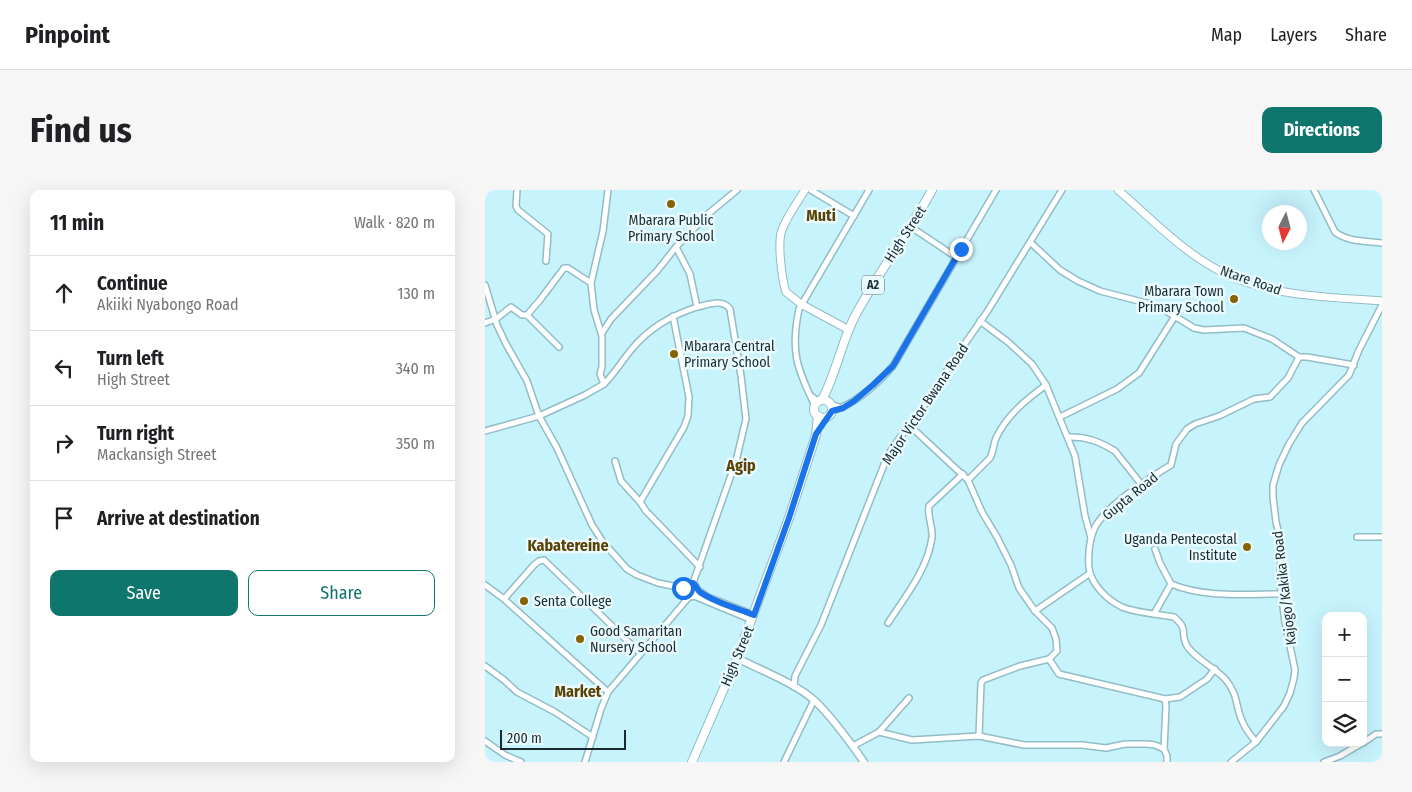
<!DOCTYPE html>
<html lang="en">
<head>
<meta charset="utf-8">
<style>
  :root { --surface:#fff; --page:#f6f6f6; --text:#202124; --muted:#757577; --line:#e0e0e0; --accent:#0f766e }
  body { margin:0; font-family:"Fira Sans Condensed",sans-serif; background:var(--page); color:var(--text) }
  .controls { position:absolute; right:15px; bottom:15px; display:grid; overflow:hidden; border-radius:10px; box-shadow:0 5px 20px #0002 }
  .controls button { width:45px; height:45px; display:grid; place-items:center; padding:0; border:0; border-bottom:1px solid var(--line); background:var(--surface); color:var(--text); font:25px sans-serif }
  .compass { position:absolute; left:777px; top:15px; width:45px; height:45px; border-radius:50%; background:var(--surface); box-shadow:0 5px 20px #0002; rotate:186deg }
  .scale { position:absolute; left:15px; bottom:12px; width:126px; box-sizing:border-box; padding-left:5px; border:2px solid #1a2b2f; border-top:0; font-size:14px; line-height:18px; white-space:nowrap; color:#1a2b2f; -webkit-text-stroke:4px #eafbff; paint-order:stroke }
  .stop { position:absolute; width:15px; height:15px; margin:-11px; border:4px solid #1a73e8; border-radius:50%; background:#fff }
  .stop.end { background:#1a73e8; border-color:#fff; box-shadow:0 1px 5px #0008 }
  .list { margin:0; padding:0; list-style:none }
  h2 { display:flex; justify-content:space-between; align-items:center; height:65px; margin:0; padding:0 20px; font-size:21px }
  h2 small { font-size:16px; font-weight:400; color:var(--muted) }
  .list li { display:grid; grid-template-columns:32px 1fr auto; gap:15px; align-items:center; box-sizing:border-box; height:75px; padding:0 20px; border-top:1px solid var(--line) }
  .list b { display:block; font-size:19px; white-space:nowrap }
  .list p { margin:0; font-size:16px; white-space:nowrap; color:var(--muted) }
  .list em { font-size:16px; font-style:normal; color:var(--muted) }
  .actions { display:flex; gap:10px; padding:15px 20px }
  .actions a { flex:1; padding:11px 0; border:1px solid var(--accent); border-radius:10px; text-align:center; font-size:18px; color:var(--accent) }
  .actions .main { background:var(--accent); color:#fff }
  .icon { flex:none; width:28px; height:28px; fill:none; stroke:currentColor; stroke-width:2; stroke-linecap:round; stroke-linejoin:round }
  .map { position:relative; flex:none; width:897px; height:572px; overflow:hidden; border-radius:10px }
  header { display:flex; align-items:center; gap:30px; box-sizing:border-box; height:70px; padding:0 25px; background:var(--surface); border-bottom:1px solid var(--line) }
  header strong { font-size:24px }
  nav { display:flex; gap:28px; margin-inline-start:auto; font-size:18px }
  .intro { display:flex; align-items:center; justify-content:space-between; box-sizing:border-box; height:120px; padding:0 30px }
  h1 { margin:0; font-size:35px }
  .button { padding:12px 22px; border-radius:10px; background:var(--accent); color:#fff; font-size:18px; font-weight:700 }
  main { display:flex; gap:30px; padding:0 30px }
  aside { flex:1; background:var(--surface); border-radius:10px; box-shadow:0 5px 20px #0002 }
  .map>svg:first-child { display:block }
</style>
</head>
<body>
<header>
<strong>Pinpoint</strong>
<nav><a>Map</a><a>Layers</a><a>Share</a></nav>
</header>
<div class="intro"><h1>Find us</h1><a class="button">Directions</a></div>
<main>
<aside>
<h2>11 min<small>Walk · 820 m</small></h2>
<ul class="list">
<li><svg class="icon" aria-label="ahead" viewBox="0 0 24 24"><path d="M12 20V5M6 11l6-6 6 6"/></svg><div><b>Continue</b><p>Akiiki Nyabongo Road</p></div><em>130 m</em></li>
<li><svg class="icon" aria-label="left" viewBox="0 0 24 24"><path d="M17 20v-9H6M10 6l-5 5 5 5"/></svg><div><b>Turn left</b><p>High Street</p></div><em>340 m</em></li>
<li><svg class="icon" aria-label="right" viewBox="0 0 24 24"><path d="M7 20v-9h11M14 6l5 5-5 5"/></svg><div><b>Turn right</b><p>Mackansigh Street</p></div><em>350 m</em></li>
<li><svg class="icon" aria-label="arrive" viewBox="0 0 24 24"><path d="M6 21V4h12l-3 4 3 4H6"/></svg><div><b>Arrive at destination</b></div></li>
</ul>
<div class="actions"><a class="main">Save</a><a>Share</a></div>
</aside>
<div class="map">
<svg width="897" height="572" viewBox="0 0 897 572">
  <rect width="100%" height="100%" fill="#c7f3fd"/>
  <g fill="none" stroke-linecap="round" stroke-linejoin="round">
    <g stroke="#92bdc6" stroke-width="8">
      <g id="minor">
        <path d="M32,0L31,16L33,20L63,44L61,71"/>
        <path d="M326,0L369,26"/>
        <path d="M829,0L850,42C863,52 881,51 897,53"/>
        <path d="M426,37L471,67"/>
        <path d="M545,52L575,80L593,91L615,101L673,116L709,138L719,140L759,138L787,149L814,167H822L869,175"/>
        <path d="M0,95L12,135L21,154L42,191L54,226L72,258L107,335L118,352L142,379L152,385L173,393L198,398"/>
        <path d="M42,125L74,157"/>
        <path d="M188,126L204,207L203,226L199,237L155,312L161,321L215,377"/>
        <path d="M495,131L523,152L547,174L561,195L590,266L600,326L606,348"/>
        <path d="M0,133L11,129L26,117L37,125H42L55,110L79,78H83L106,93"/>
        <path d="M117,143L126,129L172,81L191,57"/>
        <path d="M119,194C130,183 137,171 146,160C164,138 185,126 212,117"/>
        <path d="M326,206L334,212"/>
        <path d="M345,214L357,218"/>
        <path d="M330,216C312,178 305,162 314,119L384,0"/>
        <path d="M347,221C371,214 392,194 408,176L511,0"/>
        <path d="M575,227L632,199L654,183L690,126"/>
        <path d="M424,235L483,290L497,322L512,347L526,375L534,398L550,421L567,438L571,449L572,461L564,469L574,484L680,509L681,516L679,559"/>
        <path d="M0,241L54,226L100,205L119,194L115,184L117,177V146L109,120L106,93L118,41L123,0"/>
        <path d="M583,247C601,246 615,252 630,261L656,294"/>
        <path d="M130,271L136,291L155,312"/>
        <path d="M483,290L505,268C509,261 508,253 512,246C523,224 542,209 561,195"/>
        <path d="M872,347H897"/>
        <path d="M670,359L675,373L686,394C720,408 760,404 797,404"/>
        <circle cx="205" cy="400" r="7"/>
        <path d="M208,393L251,271L261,229L256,186L245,119C237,108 222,115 212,117L205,84L191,57L223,24L252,0"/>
        <path d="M0,395L19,409L123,502"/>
        <path d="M213,400L223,407L269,425"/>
        <path d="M209,406L267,430"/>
        <path d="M19,409L49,375L54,371L59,370L155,463"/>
        <path d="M550,421L604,384"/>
        <path d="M669,424L686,394"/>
        <path d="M403,433C420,407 443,379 447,347C448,336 442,327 444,316L478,284"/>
        <path d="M0,476L19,490L32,502L70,522L108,547"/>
        <path d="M309,497L310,486L336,435L402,267L408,257L434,223L472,165L502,122L577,0"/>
        <path d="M680,509L695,507L722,489L730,479"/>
        <path d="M394,542L427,550L494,546L539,555H597L621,558L640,554H662L670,555L679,559L682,566V572"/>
        <path d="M494,546L496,493L498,490L535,476L564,469"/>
        <path d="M0,551L20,565L36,572"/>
        <path d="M771,552C766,546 761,540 758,533C750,517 754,506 741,490C732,479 706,466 701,454C695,441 704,440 689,427C674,424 651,423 637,417C622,410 606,394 604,378C603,364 604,350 610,337C623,314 663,289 686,275L691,254L702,239L710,234L734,226L769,209L785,207L803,188L814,167"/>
        <path d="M878,553L891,544H897"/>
        <path d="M368,556L394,542L424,508"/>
        <path d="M100,572L116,519L123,502L204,407"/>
        <path d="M299,572L329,510"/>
        <path d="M746,572L771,552L799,516L805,503L809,488L810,480L800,432L795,393L796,353L791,332L788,307V295L794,275L804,254L817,233L864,185L874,160L897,115"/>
        <path d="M839,572L855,566L877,553"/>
      </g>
    </g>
    <g stroke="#92bdc6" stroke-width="9">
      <path id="tertiary" d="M252,468C275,480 312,494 330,511C348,528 365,552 379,572"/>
    </g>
    <g stroke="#92bdc6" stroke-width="9">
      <g id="secondary">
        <path d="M320,0C312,13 302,26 297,40C292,52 297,90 301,102L316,114L364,140"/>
        <path d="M633,0C667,29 700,65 741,84C789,107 845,107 897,111"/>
      </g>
    </g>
    <g stroke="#92bdc6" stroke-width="10">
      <g id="primary">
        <path d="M337,210C351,184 356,154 369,128C392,84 423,44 447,0"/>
        <circle cx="338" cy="219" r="9"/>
        <path d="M207,572L252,468L304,328L331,245L333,226"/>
      </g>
    </g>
    <use href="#minor" stroke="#fff" stroke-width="5"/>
    <use href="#tertiary" stroke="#fff" stroke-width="6"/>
    <use href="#secondary" stroke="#fff" stroke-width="7"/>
    <use href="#primary" stroke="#fff" stroke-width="8"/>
  </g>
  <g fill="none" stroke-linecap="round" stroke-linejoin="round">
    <path stroke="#1a73e8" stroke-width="6" d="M198,398L202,394L208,393C212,396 212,400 215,402C230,413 252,418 269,425L304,328L331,244L347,221L358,218L369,211L388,195L408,176L476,59"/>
  </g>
  <g fill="#876200" stroke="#eafbff" stroke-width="2">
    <circle cx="186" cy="14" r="5"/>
    <circle cx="749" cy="109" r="5"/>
    <circle cx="189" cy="164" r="5"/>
    <circle cx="762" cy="357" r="5"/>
    <circle cx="39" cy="411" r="5"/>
    <circle cx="95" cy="449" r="5"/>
  </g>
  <g text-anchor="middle" stroke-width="5" stroke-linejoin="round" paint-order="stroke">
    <rect fill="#eafbff" stroke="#58696d" stroke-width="1" x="377" y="85.5" width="22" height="19" rx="4"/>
    <g font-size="12" font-weight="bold" fill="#1a2b2f">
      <text x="388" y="99">A2</text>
    </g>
    <g font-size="14" fill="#1a2b2f" stroke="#eafbff" text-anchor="start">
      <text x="186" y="35" text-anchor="middle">Mbarara Public<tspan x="186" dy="16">Primary School</tspan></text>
      <text x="739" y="106" text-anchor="end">Mbarara Town<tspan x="739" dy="16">Primary School</tspan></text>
      <text x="199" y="161">Mbarara Central<tspan x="199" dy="16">Primary School</tspan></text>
      <text x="752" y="354" text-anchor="end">Uganda Pentecostal<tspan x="752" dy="16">Institute</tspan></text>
      <text x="49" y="416">Senta College</text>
      <text x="105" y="446">Good Samaritan<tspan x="105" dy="16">Nursery School</tspan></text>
    </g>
    <g font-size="14" fill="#1a2b2f" stroke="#eafbff">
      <text transform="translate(420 44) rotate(-57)" y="5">High Street</text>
      <text transform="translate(766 90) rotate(19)" y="5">Ntare Road</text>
      <text transform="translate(440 214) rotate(-56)" y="5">Major Victor Bwana Road</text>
      <text transform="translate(645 306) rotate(-39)" y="5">Gupta Road</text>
      <text transform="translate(799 398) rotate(-97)" y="5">Kajogo/Kakika Road</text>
      <text transform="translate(252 466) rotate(-67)" y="5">High Street</text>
    </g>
    <g font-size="16" font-weight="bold" fill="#5b4202" stroke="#eafbff">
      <text x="336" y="31">Muti</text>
      <text x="256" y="281">Agip</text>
      <text x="83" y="361">Kabatereine</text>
      <text x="93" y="507">Market</text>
    </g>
  </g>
</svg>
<div class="controls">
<button>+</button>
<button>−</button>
<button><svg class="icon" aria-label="layers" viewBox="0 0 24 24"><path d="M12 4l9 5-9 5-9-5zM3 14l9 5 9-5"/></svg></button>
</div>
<svg class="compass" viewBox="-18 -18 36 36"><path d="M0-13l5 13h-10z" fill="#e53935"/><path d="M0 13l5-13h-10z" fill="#757577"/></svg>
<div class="scale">200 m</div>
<div class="stop" style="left:198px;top:398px"></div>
<div class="stop end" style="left:476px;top:59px"></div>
</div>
</main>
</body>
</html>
